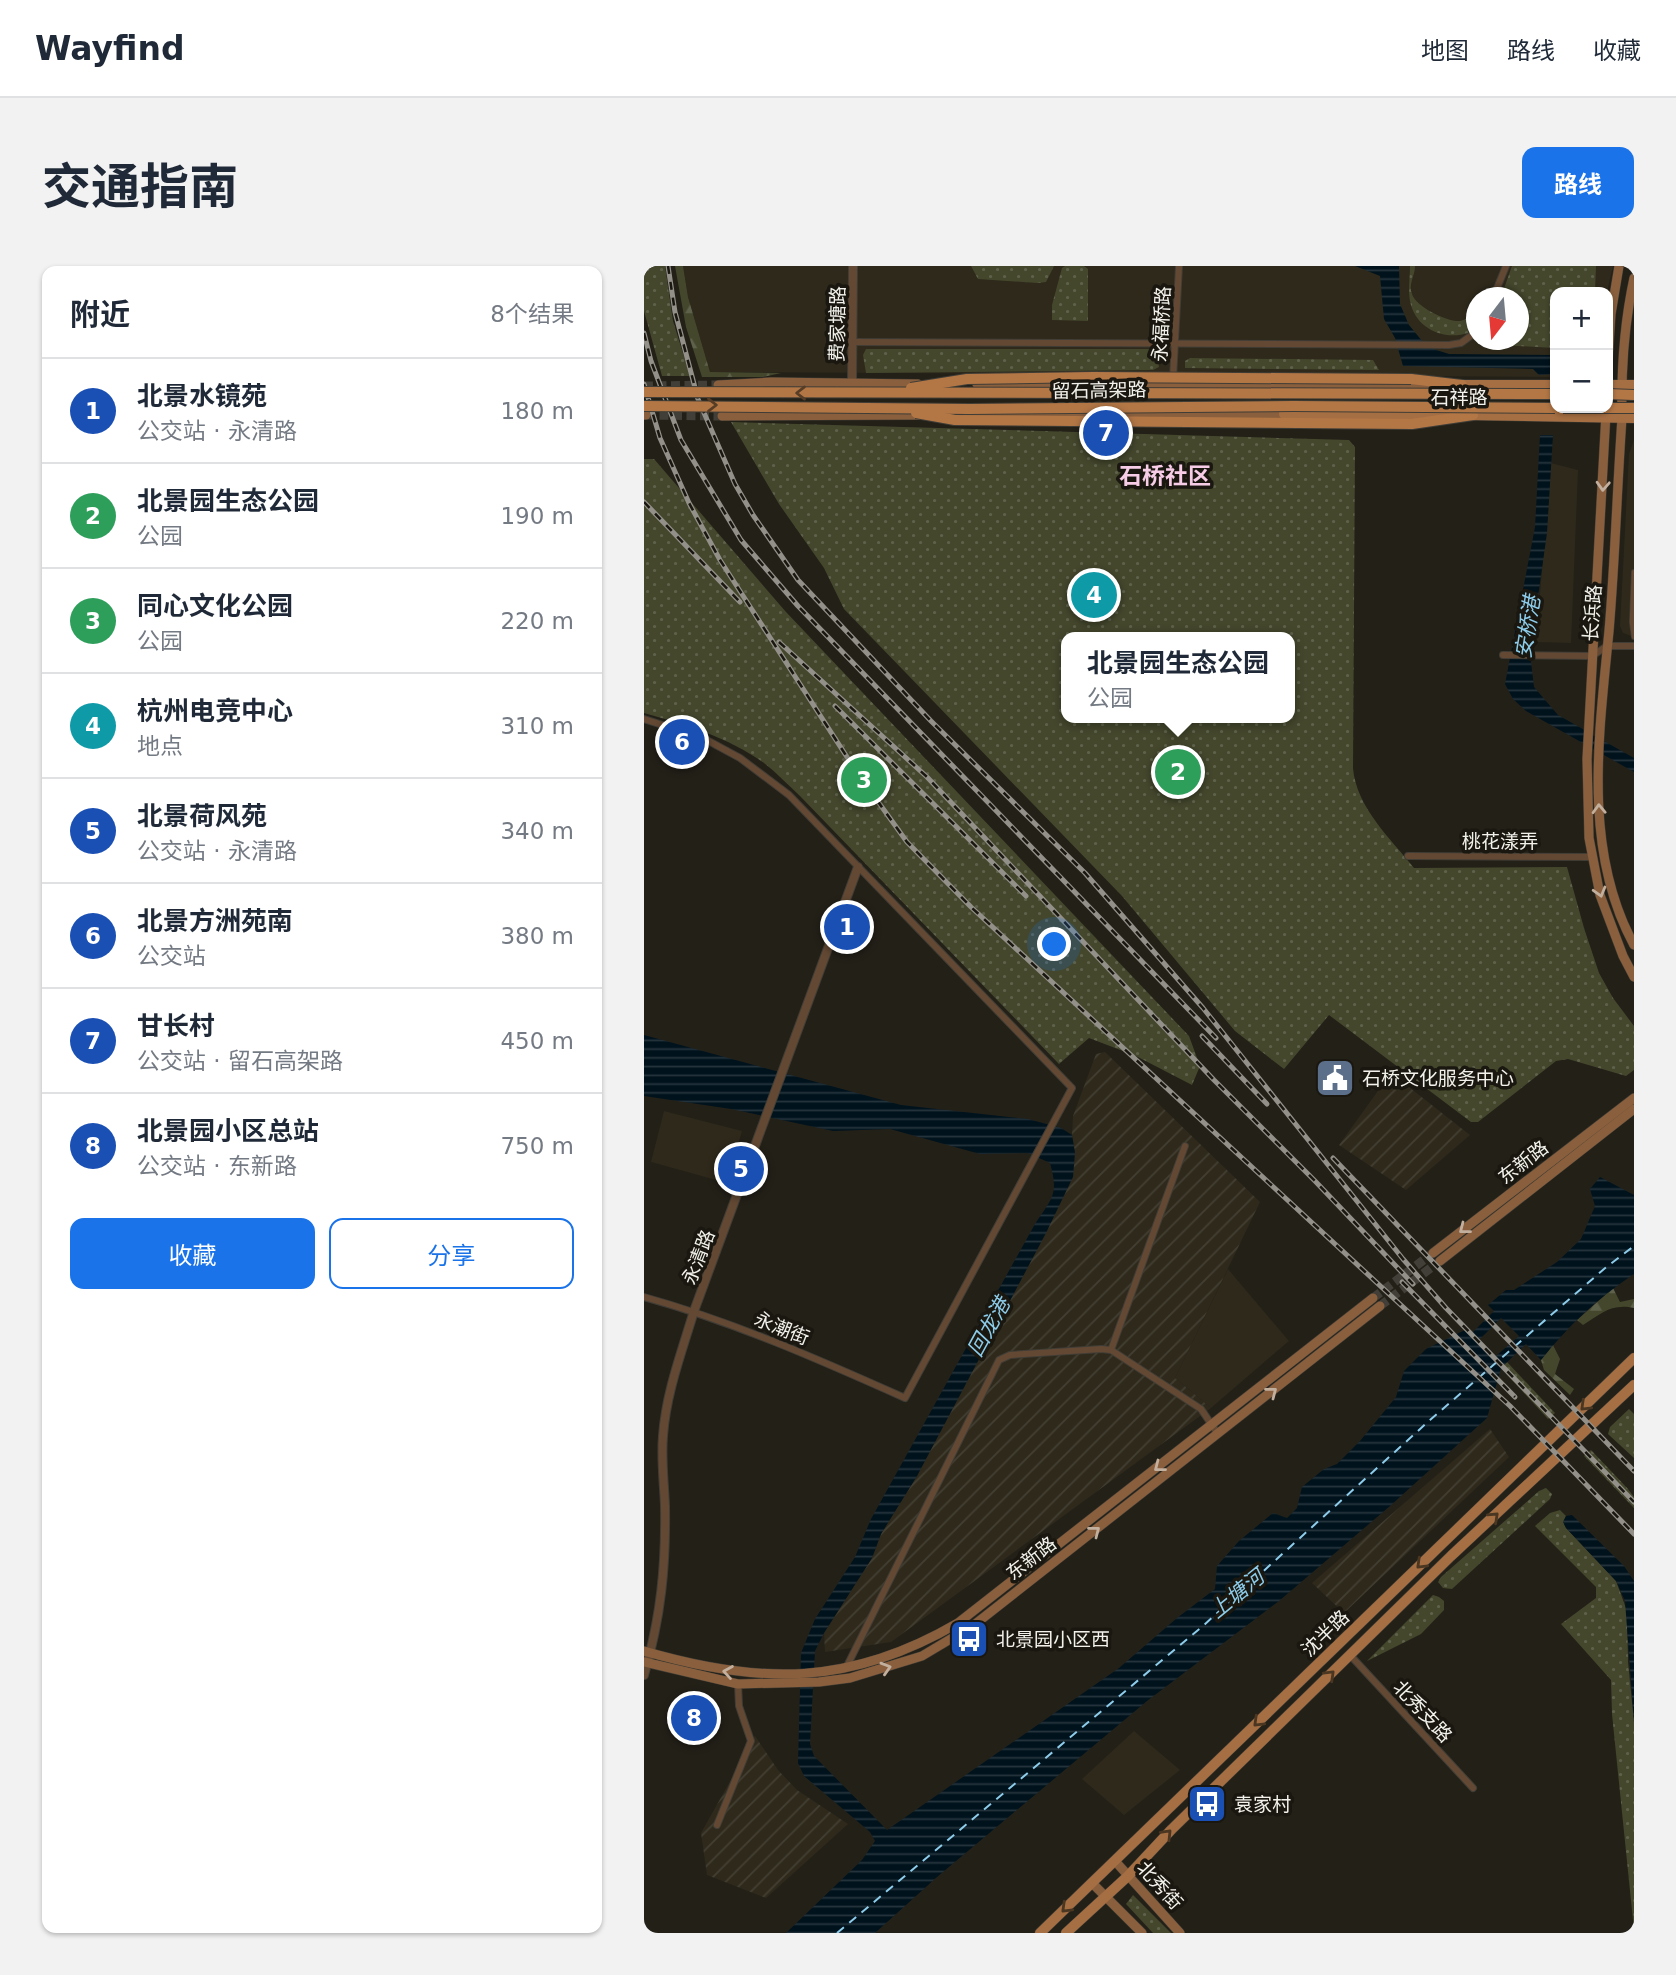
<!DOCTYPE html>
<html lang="zh">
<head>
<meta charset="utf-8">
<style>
  :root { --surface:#fff; --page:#f2f2f3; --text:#1f2937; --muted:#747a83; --line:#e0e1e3; --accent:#1a73e8 }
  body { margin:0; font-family:"DejaVu Sans","Noto Sans SC",sans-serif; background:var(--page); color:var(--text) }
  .controls { position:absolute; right:21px; top:21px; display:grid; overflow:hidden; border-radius:14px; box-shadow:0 2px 5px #0004 }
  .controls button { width:63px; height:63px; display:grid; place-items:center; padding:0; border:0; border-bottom:2px solid var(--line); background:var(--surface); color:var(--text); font:35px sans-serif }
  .compass { position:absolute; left:822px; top:21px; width:63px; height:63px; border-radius:50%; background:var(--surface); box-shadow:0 2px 5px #0004; rotate:196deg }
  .you { position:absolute; left:411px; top:679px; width:24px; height:24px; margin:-18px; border:5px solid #fff; border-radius:50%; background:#1a73e8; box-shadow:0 0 0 10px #1a73e833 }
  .badge { display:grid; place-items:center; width:46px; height:46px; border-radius:50%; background:var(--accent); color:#fff; font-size:23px; font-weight:700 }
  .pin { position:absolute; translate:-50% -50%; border:4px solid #fff; box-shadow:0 2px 7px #0006 }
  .popup { position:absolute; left:417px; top:366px; width:234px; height:91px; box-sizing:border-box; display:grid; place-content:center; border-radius:14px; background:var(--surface); filter:drop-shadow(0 2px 5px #0005); font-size:23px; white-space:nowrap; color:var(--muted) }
  .popup b { font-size:26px; color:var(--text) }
  .popup::after { content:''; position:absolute; left:50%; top:100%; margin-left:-14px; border:14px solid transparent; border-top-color:var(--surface) }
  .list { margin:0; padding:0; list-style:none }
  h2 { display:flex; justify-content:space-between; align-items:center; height:91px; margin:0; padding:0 28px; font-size:30px }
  h2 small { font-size:23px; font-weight:400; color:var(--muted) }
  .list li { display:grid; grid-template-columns:46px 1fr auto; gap:21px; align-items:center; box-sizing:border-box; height:105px; padding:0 28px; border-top:2px solid var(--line) }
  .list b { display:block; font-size:26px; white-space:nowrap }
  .list p { margin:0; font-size:23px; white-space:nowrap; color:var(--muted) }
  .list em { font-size:23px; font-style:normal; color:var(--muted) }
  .actions { display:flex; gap:14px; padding:21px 28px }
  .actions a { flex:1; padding:16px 0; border:2px solid var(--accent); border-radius:14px; text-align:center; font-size:24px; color:var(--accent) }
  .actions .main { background:var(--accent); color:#fff }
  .map { position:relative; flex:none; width:990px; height:1667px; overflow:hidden; border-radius:14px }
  header { display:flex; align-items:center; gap:42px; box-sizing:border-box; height:98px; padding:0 35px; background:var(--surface); border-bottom:2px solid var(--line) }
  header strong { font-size:33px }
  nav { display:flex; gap:38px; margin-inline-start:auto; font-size:24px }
  .intro { display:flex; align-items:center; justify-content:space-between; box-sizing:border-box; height:168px; padding:0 42px }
  h1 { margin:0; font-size:49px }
  .button { padding:18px 32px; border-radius:14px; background:var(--accent); color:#fff; font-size:24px; font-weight:700 }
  main { display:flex; gap:42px; padding:0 42px }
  aside { flex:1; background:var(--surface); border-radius:14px; box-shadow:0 2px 5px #0004 }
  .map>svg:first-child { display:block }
</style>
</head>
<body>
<header>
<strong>Wayfind</strong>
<nav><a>地图</a><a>路线</a><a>收藏</a></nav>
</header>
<div class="intro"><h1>交通指南</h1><a class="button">路线</a></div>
<main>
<aside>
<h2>附近<small>8个结果</small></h2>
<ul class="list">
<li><span class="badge" style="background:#1a4fb4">1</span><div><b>北景水镜苑</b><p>公交站 · 永清路</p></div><em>180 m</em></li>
<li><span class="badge" style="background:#2e9e5b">2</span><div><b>北景园生态公园</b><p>公园</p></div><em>190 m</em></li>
<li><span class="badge" style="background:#2e9e5b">3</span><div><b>同心文化公园</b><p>公园</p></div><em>220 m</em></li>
<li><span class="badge" style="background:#0f9aa8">4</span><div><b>杭州电竞中心</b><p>地点</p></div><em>310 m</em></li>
<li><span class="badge" style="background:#1a4fb4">5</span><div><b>北景荷风苑</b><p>公交站 · 永清路</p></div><em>340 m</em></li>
<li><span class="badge" style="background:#1a4fb4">6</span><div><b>北景方洲苑南</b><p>公交站</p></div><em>380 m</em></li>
<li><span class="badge" style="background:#1a4fb4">7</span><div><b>甘长村</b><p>公交站 · 留石高架路</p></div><em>450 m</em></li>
<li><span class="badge" style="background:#1a4fb4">8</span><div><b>北景园小区总站</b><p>公交站 · 东新路</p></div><em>750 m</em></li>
</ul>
<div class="actions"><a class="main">收藏</a><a>分享</a></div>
</aside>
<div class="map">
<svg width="990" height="1667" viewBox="0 0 990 1667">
  <defs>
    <pattern id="industrial-furrows" width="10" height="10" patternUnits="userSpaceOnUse" patternTransform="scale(1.75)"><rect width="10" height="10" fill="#2e291b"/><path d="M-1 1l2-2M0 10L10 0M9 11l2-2" fill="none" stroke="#423e31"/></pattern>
    <pattern id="green-dots" width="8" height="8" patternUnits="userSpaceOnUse" patternTransform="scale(1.75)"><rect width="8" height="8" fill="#44472c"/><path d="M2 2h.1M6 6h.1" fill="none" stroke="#5f624b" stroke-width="1.8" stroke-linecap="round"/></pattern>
    <pattern id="forest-firs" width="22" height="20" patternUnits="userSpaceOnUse" patternTransform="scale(1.75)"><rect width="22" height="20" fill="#44472c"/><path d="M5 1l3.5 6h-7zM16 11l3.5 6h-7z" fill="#5f624b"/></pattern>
    <pattern id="water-rules" width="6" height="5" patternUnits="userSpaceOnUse" patternTransform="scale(1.75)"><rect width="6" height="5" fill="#00121c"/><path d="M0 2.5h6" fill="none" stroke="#26353d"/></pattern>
  </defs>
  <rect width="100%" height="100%" fill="#232018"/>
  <g fill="#2e291b" fill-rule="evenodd">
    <path d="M39,0H969L963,26H911V111L66,106L44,31ZM832,32H874V74H832Z"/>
    <path d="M990,174V371L979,367L976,360L985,188Z"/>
    <path d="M907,197L934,204L927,377L892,376Z"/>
    <path d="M20,845L98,865L83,917L7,896Z"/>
    <path d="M584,1003L645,1075L567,1142L531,1112Z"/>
    <path d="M490,1465L536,1504L480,1549L438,1513Z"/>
  </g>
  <g fill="url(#industrial-furrows)">
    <path d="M461,786L616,936L531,1112L567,1142L247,1376L181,1386L180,1367L228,1292L237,1268L273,1210L431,887L428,869L429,850L452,788Z"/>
    <path d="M747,807L826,869L762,924L695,879Z"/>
    <path d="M846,1163L865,1191L700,1347L668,1317Z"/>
    <path d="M111,1470L134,1504L153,1524L204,1558L122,1632L63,1609L57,1567L93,1503L102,1478Z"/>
  </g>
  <g fill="url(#green-dots)" fill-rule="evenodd">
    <path d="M0,0H21L29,55L46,110H18L0,45Z"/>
    <path d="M327,0H410L402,16L394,17L334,13Z"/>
    <path d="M421,0H440L444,3V55L408,54V39L418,2Z"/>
    <path d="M766,0H771C771,10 764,18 768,28C772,41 803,56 816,55C821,54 828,50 832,48L824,67C799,75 771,62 766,35C764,24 766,11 766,0Z"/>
    <path d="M868,0H952L951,26H911V82L839,78L841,74H874V32L857,31Z"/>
    <path d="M222,83H506L512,84L515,101L509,104L222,107L219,89Z"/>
    <path d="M546,92L729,94L735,104L541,102V95Z"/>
    <path d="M87,156L705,174L711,181L709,502C712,541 747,573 770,602L923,601L940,662L955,707L969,732L990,760V804L982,810L924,793L912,795L834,856H827L685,749L640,803L591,765L478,630L200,343L180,302L135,238ZM422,371H646V452H422Z"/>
    <path d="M0,193H10L142,346L545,770L556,800L548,819L492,790L445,772L415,798L156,530C144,519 133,507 120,497C84,471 42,459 0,447Z"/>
    <path d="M863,1096L911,1147L904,1153L857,1102Z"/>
    <path d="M985,1143L990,1148V1192L964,1168L966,1161Z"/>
    <path d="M947,1184L984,1223L990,1231V1242L940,1190Z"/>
    <path d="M902,1222L908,1228L906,1233L808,1323L799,1322L794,1316L797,1311L895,1225Z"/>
    <path d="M916,1244L922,1250L919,1256L922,1262L972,1315L983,1345L984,1396L990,1456V1664L968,1448L967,1414L917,1358L952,1332V1321L891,1260L906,1247Z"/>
    <path d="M789,1329L795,1331L800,1335V1344L777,1368L723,1395Z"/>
    <path d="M489,1629L527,1667H509L482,1638Z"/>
  </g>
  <g fill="url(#forest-firs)">
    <path d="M31,0H39L44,31L66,106L137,107L119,111H58L42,61Z"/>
    <path d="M969,1022L976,1036L990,1033V1042C967,1037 957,1048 939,1059L933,1054Z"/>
    <path d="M909,1079L916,1093L911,1108L930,1123L926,1129L900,1104L897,1094Z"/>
  </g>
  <g fill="url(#water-rules)" fill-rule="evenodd">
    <path d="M711,0H755L756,38L765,59L783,81L805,88L911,89V108L895,109L889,103L759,100L751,72L740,53L736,10Z"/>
    <path d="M896,169H909L903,267L886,387L890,421L914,449L990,492V506L882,445L869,433L861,418L891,261Z"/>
    <path d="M0,769L257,839L384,853L417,862L428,869L431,887L429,911L402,967L273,1210L237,1268L228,1292L180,1367L171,1385L166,1478L170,1490L243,1564L475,1402L533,1352L571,1323L573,1300L595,1275L629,1247L643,1252L653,1242L658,1221L680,1203L693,1198L716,1175L752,1131L760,1105L782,1083L821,1064L829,1066L850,1045L844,1039L862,1024H870L913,996L937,973L951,940L946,923L956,911L990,929V1008C955,1031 923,1061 897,1094L882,1078L857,1102L843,1152L746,1240L635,1335L503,1435L293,1611L231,1667H142L218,1594L231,1575L226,1566L160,1510L154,1497L157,1387L171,1353L211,1291L227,1253L391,958C408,932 415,929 406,897L384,887L336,888L246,863L189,865L87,843L0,830ZM857,1052L875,1070L852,1090L844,1089L835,1079L836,1073Z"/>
    <path d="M928,1249L980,1300L990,1315V1456L981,1335L972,1315L922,1262L919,1256L922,1250Z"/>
  </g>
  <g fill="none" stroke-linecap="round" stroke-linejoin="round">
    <path stroke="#8dcdeb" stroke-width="2" stroke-dasharray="9 7" stroke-linecap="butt" d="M193,1667L560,1359L786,1154L960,1003L990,980"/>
    <g stroke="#423f38" stroke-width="9" stroke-dasharray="9 4.5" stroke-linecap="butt">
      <path d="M0,120L74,119"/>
      <path d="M2,149L78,150"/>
      <path d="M729,1032L789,987"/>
      <path d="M736,1040L796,995"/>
    </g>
    <g stroke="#403d36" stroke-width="6">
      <path id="pedestrian" d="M990,306L988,356L990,371"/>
    </g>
    <g stroke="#403d36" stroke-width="8">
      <g id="minor">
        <path d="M849,32L862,0"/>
        <path d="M209,76L805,79L817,77L832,66"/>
        <path d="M529,113L535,0"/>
        <path d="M859,389L948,390L963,380H990"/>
        <path d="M0,453L59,472L96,492L145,529L428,822L261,1132C176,1094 90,1056 0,1031"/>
        <path d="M764,590L948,591"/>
        <path d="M467,1084L541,880"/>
        <path d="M706,1389L829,1522"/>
        <path d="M202,1402L355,1094L366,1089L457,1083L467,1084L557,1143L574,1168"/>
        <path d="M73,1559L107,1475L95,1440L94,1418"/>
      </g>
    </g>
    <g stroke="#403d36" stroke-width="10">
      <g id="tertiary">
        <path d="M208,117L209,0"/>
        <path d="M0,1409C17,1351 22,1300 21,1240C20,1216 17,1193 19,1170C22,1127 38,1085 50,1045L214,601"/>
      </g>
    </g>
    <g stroke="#403d36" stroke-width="10">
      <g id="secondary">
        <path d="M990,12C980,58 977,105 978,152C973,223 971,295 965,365C955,469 938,584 990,679"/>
        <path d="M964,94L967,48L975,0"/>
        <path d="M333,118L781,119"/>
        <path d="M74,119L127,116L274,118"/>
        <path d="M962,147L943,493L945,572L956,629L979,690L990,711"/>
        <path d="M0,149H2"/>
        <path d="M324,149L640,148"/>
        <path d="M78,150L279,149"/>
        <path d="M789,987L990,832"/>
        <path d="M796,995L990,843"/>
        <path d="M0,1385C117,1419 206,1420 314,1357L729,1032"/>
        <path d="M0,1396L94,1418L175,1416L206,1412L278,1390L330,1359L736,1040"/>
        <path d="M471,1595L536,1667"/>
        <path d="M448,1617L498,1667"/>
      </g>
    </g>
    <g stroke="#403d36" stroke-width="11">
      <g id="primary">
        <path d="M818,119H911"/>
        <path d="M964,119H990"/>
        <path d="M640,148L807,149"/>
        <path d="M823,149L990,152"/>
        <path d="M396,1667L990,1092"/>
        <path d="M422,1667L484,1610L527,1564L807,1290L990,1119"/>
      </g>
    </g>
    <g stroke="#403d36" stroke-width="12">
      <g id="trunk">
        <path d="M767,113L818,119"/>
        <path d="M311,154L768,158L829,149"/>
      </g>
    </g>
    <use href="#pedestrian" stroke="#634934" stroke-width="4.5"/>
    <use href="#minor" stroke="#634934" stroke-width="6"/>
    <use href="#tertiary" stroke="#634934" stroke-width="8"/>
    <use href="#secondary" stroke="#895f3d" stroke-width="9"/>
    <use href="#primary" stroke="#a66f43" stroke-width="10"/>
    <use href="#trunk" stroke="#b37746" stroke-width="10"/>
    <g stroke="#929089" stroke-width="5">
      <g id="rail">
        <path d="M24,0L31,46L54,133L91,218L109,249L154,314L287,455L441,607L559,742L759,993L802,1042L990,1236"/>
        <path d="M0,67L7,95L37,174L97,274L154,340L572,772"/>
        <path d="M0,118L16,172L45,237L76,294L212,505L263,576L327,641L866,1140L990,1268"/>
        <path d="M0,236L96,336"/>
        <path d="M135,376L283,511L570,814L671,915L769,1018"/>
        <path d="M191,440L382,630"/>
        <path d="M558,770L623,838"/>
        <path d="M689,892L990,1205"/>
        <path d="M758,1016L871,1131"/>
      </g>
    </g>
    <use href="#rail" stroke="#19170f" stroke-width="2.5" stroke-dasharray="8" stroke-linecap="butt"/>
    <g stroke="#403d36" stroke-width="12" stroke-linecap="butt">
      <g id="trunk-bridge">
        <path d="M267,122L323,113L449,111L767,113"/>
        <path d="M0,126L911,128"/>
        <path d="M964,128L990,129"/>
        <path d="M0,140L326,143L649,140L911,142"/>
        <path d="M919,142H990"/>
        <path d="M272,147L311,154"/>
      </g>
    </g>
    <use href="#trunk-bridge" stroke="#b37746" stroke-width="10"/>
  </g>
  <defs><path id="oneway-chevron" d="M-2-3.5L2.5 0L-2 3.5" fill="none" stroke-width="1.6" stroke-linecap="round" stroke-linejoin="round" transform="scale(1.75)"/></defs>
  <g stroke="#573d25">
    <use href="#oneway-chevron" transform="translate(157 127) rotate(180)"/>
    <use href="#oneway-chevron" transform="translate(68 139)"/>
  </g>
  <g stroke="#c3af9d">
    <use href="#oneway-chevron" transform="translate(959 220) rotate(93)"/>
    <use href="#oneway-chevron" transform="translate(955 543) rotate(-92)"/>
    <use href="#oneway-chevron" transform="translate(956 626) rotate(74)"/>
    <use href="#oneway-chevron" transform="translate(820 963) rotate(142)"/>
    <use href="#oneway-chevron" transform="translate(628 1126) rotate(-38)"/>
    <use href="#oneway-chevron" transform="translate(515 1201) rotate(142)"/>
    <use href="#oneway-chevron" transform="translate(451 1265) rotate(-38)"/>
    <use href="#oneway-chevron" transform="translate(242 1402) rotate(-17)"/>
    <use href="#oneway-chevron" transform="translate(84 1406) rotate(-171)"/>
  </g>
  <g stroke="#4a3621">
    <use href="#oneway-chevron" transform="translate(941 1140) rotate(136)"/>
    <use href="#oneway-chevron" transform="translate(850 1251) rotate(-43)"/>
    <use href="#oneway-chevron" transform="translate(777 1298) rotate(136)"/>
    <use href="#oneway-chevron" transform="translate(686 1409) rotate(-44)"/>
    <use href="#oneway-chevron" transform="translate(614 1456) rotate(136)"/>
    <use href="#oneway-chevron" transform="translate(523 1568) rotate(-46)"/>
    <use href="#oneway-chevron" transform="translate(422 1642) rotate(136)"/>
  </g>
  <defs>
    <g id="civic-square" transform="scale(2.0125)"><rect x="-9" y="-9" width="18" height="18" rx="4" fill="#5c6f8a" stroke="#19170f"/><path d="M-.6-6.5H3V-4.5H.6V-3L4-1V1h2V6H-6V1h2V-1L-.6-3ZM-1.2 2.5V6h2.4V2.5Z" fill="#fff"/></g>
    <g id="bus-square" transform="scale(2.0125)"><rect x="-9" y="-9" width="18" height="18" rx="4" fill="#1a4fb4" stroke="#19170f"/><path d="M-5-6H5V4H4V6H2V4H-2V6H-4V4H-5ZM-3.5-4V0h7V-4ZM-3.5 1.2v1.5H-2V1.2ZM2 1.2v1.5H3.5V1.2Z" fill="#fff"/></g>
  </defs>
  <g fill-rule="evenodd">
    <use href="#civic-square" x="691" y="812"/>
    <use href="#bus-square" x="325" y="1373"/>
    <use href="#bus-square" x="563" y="1538"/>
  </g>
  <g text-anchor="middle" stroke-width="7" stroke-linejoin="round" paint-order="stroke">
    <g font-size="19" fill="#f2f1eb" stroke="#19170f">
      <text transform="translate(193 58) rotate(-89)" y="7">费家塘路</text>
      <text transform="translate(517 58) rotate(-87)" y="7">永福桥路</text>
      <text transform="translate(455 124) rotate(-1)" y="7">留石高架路</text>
      <text x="815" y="138">石祥路</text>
      <text transform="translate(948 347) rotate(-86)" y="7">长浜路</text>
      <text x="856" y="582">桃花漾弄</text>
      <text transform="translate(879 896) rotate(-38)" y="7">东新路</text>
      <text transform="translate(54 991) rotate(-69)" y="7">永清路</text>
      <text transform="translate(138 1062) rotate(22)" y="7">永潮街</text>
      <text transform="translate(387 1292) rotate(-38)" y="7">东新路</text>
      <text transform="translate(681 1367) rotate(-44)" y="7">沈半路</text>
      <text transform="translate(779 1445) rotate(47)" y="7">北秀支路</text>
      <text transform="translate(516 1619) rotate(48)" y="7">北秀街</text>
    </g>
    <g font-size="19" fill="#f2f1eb" stroke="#19170f" text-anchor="start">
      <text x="718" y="819">石桥文化服务中心</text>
      <text x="352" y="1380">北景园小区西</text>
      <text x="590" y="1545">袁家村</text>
    </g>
    <g font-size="21" font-style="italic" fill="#8dcdeb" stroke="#19170f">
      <text transform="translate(884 361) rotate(-81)" y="7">安桥港</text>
      <text transform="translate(345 1061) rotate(-61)" y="7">回龙港</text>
      <text transform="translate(593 1328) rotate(-39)" y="7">上塘河</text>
    </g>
    <g font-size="23" font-weight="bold" fill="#f7cce6" stroke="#19170f">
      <text x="521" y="218">石桥社区</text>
    </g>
  </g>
</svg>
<div class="controls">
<button>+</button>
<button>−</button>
</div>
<svg class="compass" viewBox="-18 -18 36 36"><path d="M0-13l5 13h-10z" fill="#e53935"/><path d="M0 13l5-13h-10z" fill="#747a83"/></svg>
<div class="you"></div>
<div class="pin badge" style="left:203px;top:661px;background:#1a4fb4">1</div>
<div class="pin badge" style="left:534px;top:506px;background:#2e9e5b">2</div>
<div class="popup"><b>北景园生态公园</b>公园</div>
<div class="pin badge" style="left:220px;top:514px;background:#2e9e5b">3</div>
<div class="pin badge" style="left:450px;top:329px;background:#0f9aa8">4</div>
<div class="pin badge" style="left:97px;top:903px;background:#1a4fb4">5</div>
<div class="pin badge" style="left:38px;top:476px;background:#1a4fb4">6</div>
<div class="pin badge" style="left:462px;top:167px;background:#1a4fb4">7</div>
<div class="pin badge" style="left:50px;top:1452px;background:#1a4fb4">8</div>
</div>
</main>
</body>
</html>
